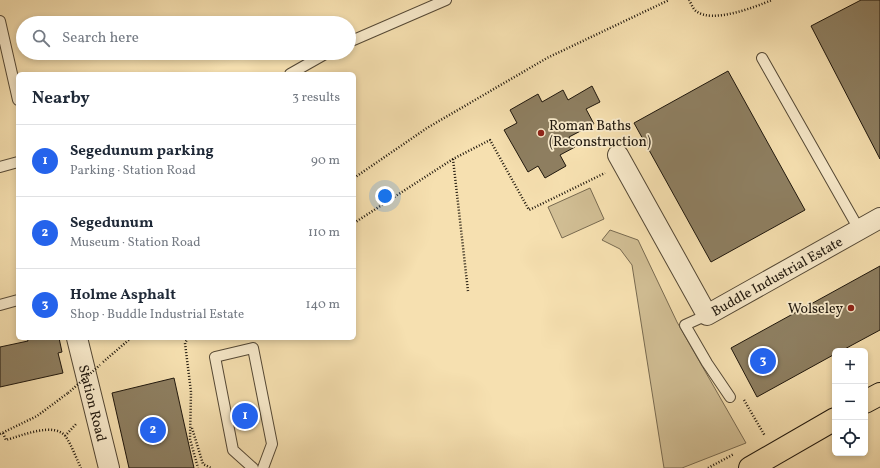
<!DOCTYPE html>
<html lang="en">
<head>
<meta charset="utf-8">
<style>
  :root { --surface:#fff; --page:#f6f6f7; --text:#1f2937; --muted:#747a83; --line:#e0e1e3; --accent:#2563eb }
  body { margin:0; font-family:Vollkorn,serif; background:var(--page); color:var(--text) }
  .controls { position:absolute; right:12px; bottom:12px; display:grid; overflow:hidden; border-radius:6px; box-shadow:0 2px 6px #0003 }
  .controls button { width:36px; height:36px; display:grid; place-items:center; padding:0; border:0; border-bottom:1px solid var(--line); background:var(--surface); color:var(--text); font:20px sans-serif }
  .you { position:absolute; left:385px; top:196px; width:14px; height:14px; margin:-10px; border:3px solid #fff; border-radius:50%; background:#1a73e8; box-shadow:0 0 0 6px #1a73e833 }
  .badge { display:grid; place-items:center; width:26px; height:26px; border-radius:50%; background:var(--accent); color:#fff; font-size:13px; font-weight:700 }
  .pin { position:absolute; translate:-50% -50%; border:2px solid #fff; box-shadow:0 1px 4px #0006 }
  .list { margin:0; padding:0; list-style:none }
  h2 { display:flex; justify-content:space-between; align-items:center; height:52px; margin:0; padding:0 16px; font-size:17px }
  h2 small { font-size:13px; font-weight:400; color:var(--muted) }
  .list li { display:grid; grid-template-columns:26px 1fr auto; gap:12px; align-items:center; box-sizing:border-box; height:72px; padding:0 16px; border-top:1px solid var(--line) }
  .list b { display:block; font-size:15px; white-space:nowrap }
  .list p { margin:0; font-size:13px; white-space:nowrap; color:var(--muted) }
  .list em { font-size:13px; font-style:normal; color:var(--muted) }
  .icon { flex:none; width:22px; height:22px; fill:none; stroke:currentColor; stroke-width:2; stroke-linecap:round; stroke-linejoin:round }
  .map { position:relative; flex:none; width:880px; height:468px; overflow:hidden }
  .search { position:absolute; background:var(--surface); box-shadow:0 2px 6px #0003; left:16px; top:16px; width:340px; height:44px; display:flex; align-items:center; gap:10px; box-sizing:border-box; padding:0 14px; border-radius:22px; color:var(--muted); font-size:15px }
  .panel { position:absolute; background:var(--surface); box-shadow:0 2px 6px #0003; left:16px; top:72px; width:340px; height:268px; border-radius:6px }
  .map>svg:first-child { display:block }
</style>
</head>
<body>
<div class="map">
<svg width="880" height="468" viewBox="0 0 880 468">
  <rect width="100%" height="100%" fill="#f6e0b0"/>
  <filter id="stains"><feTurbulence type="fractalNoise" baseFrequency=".005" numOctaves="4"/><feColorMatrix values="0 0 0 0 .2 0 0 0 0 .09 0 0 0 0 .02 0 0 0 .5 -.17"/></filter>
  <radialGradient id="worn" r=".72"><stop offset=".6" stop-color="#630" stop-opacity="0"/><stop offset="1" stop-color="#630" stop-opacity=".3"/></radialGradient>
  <g fill="#d1be94" stroke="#786a50">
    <path d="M590,188L604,219L562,238L548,207Z"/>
    <path d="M610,230L638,240L677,322L746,443L682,468H664L632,265L620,249L602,240Z"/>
  </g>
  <g fill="#8e7f61" stroke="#1e160c">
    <path d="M861,0H880V159L811,26Z"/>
    <path d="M728,71L805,210L711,262L634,123Z"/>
    <path d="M592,86L600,102L586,109L594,124L569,137L575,147L560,155L566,166L545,178L538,166L528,172L504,130L517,123L510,110L538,94L542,102L563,90L568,100Z"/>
    <path d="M880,266V330L841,351H835V354L757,397L731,348Z"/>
    <path d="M27,338H59L62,352L58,353L63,373L0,387V347L28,341Z"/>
    <path d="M174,378L194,468H129L112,393Z"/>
  </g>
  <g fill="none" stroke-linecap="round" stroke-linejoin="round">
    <g stroke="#544835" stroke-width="12">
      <g id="service">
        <path d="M0,21L18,100"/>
        <path d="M349,42L446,0"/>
        <path d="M762,58L860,231"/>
        <path d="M290,74L327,53"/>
        <path d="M0,167L18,162"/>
        <path d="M0,305L18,300"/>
        <path d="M707,315L685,325L707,363L730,397"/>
        <path d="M253,468L233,450L215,357L253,348L272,444L263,468"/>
      </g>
    </g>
    <g stroke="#544835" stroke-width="22">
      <g id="minor">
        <path id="s1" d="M618,155L707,315L880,218"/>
        <path id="s2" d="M77,338L109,468"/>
      </g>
    </g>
    <g stroke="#1e160c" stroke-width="24">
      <g id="primary">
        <path d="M865,402L880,394"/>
        <path d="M750,468L835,419"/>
      </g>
    </g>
    <g stroke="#1e160c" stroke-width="2.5" stroke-dasharray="1 2" stroke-linecap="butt">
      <path d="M689,0C691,3 693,9 696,11C712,24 755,7 772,0"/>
      <path d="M453,159L468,291"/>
      <path d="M354,178L427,128L547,58L669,0"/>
      <path d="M354,223L453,159L490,140L529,210L605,173"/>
      <path d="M188,338L185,343L191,392L190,439L198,468"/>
      <path d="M103,362L131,338"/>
      <path d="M744,400L765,436"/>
      <path d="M192,428L203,464L211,468"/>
      <path d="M3,433L6,440C21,436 55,421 66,437C72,446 76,458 81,468"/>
      <path d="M0,434L37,416L68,393"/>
      <path d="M65,436L77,423"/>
      <path d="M708,468L734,454"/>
    </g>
    <use href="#service" stroke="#f9ebcc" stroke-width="10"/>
    <use href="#minor" stroke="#f9ebcc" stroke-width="20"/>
    <use href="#primary" stroke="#f6e0b0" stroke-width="22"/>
    <path stroke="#1e160c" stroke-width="2.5" stroke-dasharray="1 2" stroke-linecap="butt" d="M68,393L100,365"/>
  </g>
  <g fill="#8f2418" stroke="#f9ebcc" stroke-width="1.5">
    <circle cx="541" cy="133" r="4"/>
    <circle cx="851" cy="308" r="4"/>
  </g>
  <g text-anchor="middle" stroke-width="3.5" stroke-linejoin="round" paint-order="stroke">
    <g font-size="14" fill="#1e160c" stroke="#f9ebcc" text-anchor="start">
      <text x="549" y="130">Roman Baths<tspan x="549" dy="16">(Reconstruction)</tspan></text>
      <text x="843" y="313" text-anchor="end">Wolseley</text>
    </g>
    <g font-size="14" fill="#1e160c" stroke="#f9ebcc">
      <text dy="5" stroke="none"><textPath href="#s1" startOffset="263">Buddle Industrial Estate</textPath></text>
      <text dy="5" stroke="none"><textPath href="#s2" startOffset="67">Station Road</textPath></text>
    </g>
  </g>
  <rect width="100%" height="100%" filter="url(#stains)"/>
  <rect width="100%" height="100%" fill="url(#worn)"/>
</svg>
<div class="controls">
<button>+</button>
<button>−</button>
<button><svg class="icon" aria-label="locate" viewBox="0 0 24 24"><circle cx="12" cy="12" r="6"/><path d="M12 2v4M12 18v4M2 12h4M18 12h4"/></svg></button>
</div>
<div class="you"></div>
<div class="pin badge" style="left:245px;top:416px">1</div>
<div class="pin badge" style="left:153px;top:430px">2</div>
<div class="pin badge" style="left:763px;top:361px">3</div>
<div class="search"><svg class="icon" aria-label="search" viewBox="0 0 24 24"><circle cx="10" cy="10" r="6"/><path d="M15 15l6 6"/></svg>Search here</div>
<section class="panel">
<h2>Nearby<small>3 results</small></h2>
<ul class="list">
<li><span class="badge">1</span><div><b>Segedunum parking</b><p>Parking · Station Road</p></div><em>90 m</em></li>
<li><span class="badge">2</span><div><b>Segedunum</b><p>Museum · Station Road</p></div><em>110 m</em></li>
<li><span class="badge">3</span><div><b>Holme Asphalt</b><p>Shop · Buddle Industrial Estate</p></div><em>140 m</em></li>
</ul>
</section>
</div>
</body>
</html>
